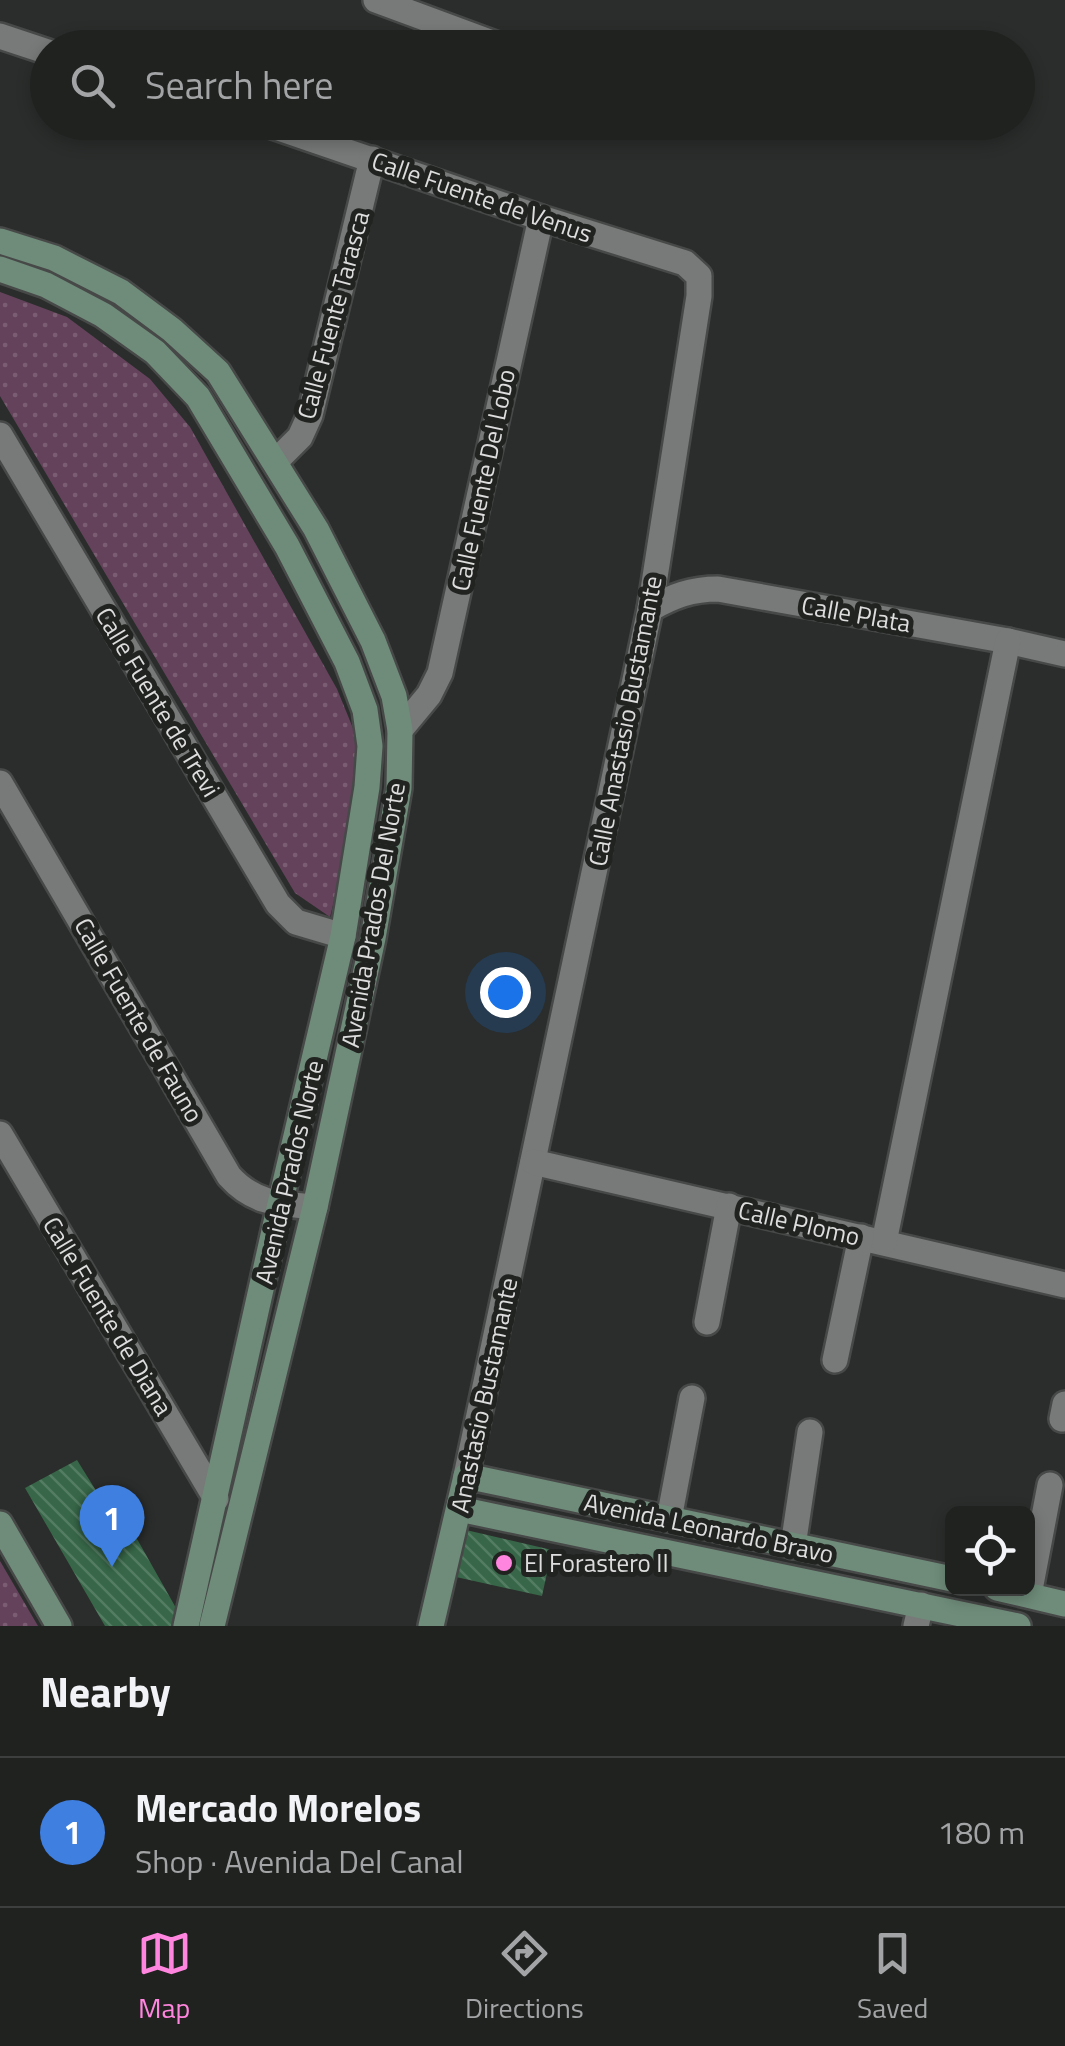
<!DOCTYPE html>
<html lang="en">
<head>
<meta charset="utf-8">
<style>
  :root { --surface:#202220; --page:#282a29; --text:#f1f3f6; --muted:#a2a4a5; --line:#3d3f3e; --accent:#ff85de }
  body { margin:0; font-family:"Titillium Web",sans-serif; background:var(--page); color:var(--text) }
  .controls { position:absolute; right:30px; bottom:30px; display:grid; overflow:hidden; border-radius:15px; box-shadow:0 5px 15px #0003 }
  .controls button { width:90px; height:90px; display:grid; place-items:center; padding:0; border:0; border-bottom:2px solid var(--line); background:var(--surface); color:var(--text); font:50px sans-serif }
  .you { position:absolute; left:505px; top:992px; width:35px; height:35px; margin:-25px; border:8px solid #fff; border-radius:50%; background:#1a73e8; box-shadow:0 0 0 15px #1a73e833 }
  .badge { display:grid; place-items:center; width:65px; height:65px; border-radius:50%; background:var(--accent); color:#fff; font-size:32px; font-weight:700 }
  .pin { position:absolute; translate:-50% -82px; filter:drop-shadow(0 2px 5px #0008) }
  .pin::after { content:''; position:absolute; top:52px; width:35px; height:30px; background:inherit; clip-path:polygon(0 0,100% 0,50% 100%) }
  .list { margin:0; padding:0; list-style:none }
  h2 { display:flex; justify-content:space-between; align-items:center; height:130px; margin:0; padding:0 40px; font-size:42px }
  h2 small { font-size:32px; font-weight:400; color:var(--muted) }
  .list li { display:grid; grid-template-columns:65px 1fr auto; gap:30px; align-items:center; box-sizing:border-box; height:150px; padding:0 40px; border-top:2px solid var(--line) }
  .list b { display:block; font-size:38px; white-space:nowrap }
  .list p { margin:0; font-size:32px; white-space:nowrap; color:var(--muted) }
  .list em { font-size:32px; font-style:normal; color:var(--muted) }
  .icon { flex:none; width:55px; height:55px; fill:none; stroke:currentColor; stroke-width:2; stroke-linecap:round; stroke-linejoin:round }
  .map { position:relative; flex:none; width:1065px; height:1626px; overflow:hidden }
  .search { position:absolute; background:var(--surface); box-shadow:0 5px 15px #0003; left:30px; right:30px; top:30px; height:110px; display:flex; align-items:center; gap:25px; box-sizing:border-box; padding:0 35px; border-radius:55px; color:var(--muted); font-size:38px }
  .sheet { height:280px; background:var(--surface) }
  nav { display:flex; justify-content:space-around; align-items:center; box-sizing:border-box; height:140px; border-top:2px solid var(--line); background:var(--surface); font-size:28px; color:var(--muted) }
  nav a { display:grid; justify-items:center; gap:5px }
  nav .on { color:var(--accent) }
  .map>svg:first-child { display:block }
</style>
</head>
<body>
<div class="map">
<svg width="1065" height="1626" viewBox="0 0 1065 1626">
  <defs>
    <pattern id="grass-dots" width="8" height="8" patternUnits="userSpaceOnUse" patternTransform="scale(2.5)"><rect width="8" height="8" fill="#65425b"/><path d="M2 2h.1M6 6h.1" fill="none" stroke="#7a5d72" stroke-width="1.8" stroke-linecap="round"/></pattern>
    <pattern id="building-back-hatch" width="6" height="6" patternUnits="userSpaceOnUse" patternTransform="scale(2.5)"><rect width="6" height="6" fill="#376748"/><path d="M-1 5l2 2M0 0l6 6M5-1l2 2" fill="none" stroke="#537c62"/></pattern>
  </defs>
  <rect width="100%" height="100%" fill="#2a2d2b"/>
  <g fill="url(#grass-dots)">
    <path d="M0,292L67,317L150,379L190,427L337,689L368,765L330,917L295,893L0,396Z"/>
    <path d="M0,1561L38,1626H0Z"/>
  </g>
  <g fill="url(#building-back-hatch)">
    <path d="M77,1460L118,1526L128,1523L176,1608V1626H105L25,1488Z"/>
    <path d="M466,1530L552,1550L542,1596L456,1577Z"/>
  </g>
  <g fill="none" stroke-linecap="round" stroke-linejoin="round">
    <g stroke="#474948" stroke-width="30">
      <g id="street">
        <path d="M376,0L506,48"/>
        <path d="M0,36L48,52"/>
        <path d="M261,122L541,218L685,263L699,276V296L650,609L466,1476"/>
        <path d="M0,435L278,904L296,922L343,936"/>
        <path d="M275,462L300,437L310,415L372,159"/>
        <path d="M650,609C673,596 691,589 718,589L1008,641L1065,654"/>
        <path d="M400,730L429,695L440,673L541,218"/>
        <path d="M0,783L229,1176C254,1204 280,1204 315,1207"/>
        <path d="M0,1134L216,1499"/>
        <path d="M533,1162L1065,1285"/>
        <path d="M884,1242L1008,641"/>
        <path d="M707,1322L729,1206"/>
        <path d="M835,1360L861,1237"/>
        <path d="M1062,1419L1065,1404"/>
        <path d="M669,1519L692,1398"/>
        <path d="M793,1546L810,1432"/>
        <path d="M1029,1595L1050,1485"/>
        <path d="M916,1626L921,1605"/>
      </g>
    </g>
    <g stroke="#474948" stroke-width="30">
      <g id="secondary">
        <path d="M0,241L54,258L121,292L172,330L218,372L316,529L373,641L394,696L400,730L399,788L373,938L315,1207L212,1626"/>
        <path d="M0,269L46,285L103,315L155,352L198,397L287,546L347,662L365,710L370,746L367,787L343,936L280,1204L186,1626"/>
        <path d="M459,1509L1018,1626"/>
        <path d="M0,1524L59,1626"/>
        <path d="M997,1588L1065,1604"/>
        <path d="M431,1626L466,1476L952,1579"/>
      </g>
    </g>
    <use href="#street" stroke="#777a78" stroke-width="25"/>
    <use href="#secondary" stroke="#6f8c7a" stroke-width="25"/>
  </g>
  <circle fill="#ff85de" stroke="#212321" stroke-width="4" cx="504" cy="1563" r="10"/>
  <g text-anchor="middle" stroke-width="10" stroke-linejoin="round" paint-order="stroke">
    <g font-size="25" fill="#dcdddc" stroke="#212321">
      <text transform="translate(482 197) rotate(19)" y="9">Calle Fuente de Venus</text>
      <text transform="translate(333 315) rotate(-75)" y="9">Calle Fuente Tarasca</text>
      <text transform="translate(483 480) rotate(-78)" y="9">Calle Fuente Del Lobo</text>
      <text transform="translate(856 614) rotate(10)" y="9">Calle Plata</text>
      <text transform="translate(158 702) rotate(59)" y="9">Calle Fuente de Trevi</text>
      <text transform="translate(625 721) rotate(-79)" y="9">Calle Anastasio Bustamante</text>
      <text transform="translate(373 915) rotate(-80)" y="9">Avenida Prados Del Norte</text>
      <text transform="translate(139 1020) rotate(60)" y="9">Calle Fuente de Fauno</text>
      <text transform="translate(289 1172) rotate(-77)" y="9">Avenida Prados Norte</text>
      <text transform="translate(799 1223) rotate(13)" y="9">Calle Plomo</text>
      <text transform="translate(108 1316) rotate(59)" y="9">Calle Fuente de Diana</text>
      <text transform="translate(484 1395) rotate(-78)" y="9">Anastasio Bustamante</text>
      <text transform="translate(709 1528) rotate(12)" y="9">Avenida Leonardo Bravo</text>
    </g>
    <g font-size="25" fill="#dcdddc" stroke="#212321" text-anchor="start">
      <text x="524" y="1572">El Forastero II</text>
    </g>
  </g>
</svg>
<div class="controls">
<button><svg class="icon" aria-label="locate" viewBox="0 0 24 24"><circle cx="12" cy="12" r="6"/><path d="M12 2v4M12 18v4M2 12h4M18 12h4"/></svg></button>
</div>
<div class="you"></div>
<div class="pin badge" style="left:112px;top:1567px;background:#3f7fe0">1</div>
<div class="search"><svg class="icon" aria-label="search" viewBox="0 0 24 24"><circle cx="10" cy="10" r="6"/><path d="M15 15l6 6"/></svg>Search here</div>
</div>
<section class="sheet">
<h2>Nearby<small></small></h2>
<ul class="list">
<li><span class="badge" style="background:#3f7fe0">1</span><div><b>Mercado Morelos</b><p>Shop · Avenida Del Canal</p></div><em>180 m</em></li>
</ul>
</section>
<nav>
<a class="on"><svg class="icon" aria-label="map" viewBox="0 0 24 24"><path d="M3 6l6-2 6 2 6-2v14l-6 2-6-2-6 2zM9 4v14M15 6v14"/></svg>Map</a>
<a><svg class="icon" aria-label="directions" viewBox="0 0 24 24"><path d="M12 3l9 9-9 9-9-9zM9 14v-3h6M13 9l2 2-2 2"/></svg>Directions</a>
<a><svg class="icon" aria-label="saved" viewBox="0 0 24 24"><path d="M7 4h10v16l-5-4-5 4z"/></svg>Saved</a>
</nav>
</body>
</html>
